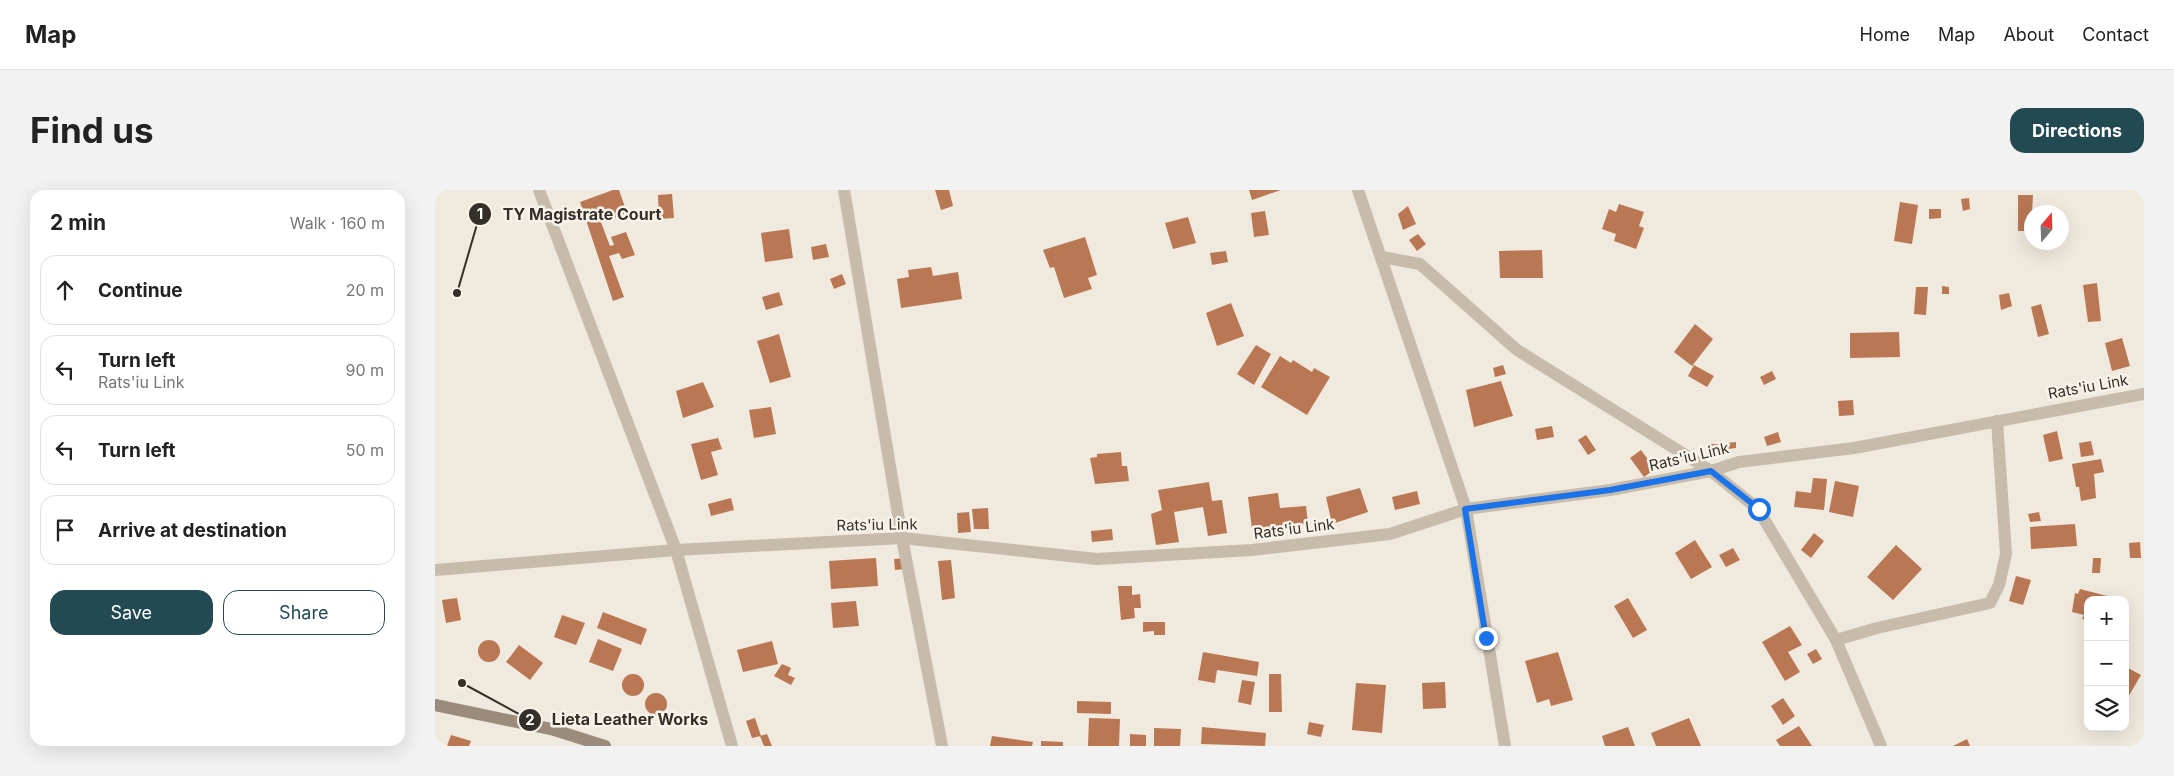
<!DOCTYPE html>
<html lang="en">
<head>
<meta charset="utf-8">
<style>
  :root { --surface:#fff; --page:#f2f2f2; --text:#222; --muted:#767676; --line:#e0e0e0; --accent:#234a53 }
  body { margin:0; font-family:Inter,sans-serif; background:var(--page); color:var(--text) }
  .controls { position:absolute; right:15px; bottom:15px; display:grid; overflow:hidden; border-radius:10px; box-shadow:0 5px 20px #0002 }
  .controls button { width:45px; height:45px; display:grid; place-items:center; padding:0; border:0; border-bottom:1px solid var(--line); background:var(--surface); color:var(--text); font:25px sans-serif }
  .compass { position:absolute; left:1589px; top:15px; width:45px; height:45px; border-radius:50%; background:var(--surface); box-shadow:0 5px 20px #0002; rotate:19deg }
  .stop { position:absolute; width:15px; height:15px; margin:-11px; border:4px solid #1a73e8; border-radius:50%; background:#fff }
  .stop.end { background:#1a73e8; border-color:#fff; box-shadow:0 1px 5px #0008 }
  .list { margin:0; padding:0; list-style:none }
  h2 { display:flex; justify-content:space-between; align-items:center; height:65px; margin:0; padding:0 20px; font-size:21px }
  h2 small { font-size:16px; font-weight:400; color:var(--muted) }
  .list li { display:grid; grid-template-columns:32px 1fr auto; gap:15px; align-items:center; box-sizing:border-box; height:70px; margin:0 10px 10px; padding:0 10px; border:1px solid var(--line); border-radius:15px }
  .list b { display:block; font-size:19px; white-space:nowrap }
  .list p { margin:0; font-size:16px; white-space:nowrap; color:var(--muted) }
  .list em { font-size:16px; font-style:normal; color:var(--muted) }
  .actions { display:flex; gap:10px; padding:15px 20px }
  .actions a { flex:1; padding:11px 0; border:1px solid var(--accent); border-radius:15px; text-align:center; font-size:18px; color:var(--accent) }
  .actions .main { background:var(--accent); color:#fff }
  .icon { flex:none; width:28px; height:28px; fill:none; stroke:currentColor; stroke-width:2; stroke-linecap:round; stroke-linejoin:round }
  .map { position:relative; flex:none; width:1709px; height:556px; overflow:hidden; border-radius:15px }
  header { display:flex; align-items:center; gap:30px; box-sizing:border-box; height:70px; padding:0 25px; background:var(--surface); border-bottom:1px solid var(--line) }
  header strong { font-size:24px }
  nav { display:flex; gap:28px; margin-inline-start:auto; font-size:18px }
  .intro { display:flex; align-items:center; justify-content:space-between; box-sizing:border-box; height:120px; padding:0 30px }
  h1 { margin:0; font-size:35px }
  .button { padding:12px 22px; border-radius:15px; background:var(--accent); color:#fff; font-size:18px; font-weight:700 }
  main { display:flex; gap:30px; padding:0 30px }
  aside { flex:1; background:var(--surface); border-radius:15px; box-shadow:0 5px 20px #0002 }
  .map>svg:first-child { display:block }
</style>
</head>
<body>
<header>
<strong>Map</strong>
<nav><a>Home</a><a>Map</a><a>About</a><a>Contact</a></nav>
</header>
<div class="intro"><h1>Find us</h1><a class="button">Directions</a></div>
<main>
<aside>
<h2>2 min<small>Walk · 160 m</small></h2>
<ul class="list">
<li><svg class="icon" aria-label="ahead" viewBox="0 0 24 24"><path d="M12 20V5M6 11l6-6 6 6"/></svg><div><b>Continue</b></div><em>20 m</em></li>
<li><svg class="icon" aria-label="left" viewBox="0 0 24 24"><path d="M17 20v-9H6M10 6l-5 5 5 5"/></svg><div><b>Turn left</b><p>Rats'iu Link</p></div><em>90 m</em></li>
<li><svg class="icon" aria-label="left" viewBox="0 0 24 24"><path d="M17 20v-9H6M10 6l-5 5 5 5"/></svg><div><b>Turn left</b></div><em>50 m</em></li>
<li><svg class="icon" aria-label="arrive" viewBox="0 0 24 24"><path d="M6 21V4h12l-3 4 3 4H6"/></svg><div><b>Arrive at destination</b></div></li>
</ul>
<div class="actions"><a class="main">Save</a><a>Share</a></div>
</aside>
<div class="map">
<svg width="1709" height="556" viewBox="0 0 1709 556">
  <rect width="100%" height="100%" fill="#f0e9de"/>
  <g fill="#b97753">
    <path d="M178,0H184L192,23L170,32L168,26L164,27L175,56L179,55L176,47L191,42L200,65L187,69L184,63L174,66L189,107L178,111L145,12Z"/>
    <path d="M500,0H514L518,16L506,20Z"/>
    <path d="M814,0H846L817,10Z"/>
    <path d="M237,4L239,28L224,29L223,5Z"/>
    <path d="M1583,5H1598L1596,41H1583Z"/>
    <path d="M1534,8L1535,19L1528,21L1526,9Z"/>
    <path d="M1465,12L1483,15L1477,54L1459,51Z"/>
    <path d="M1184,14L1209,22L1204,36L1209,38L1201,59L1179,51L1181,44L1167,39L1174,19L1181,22Z"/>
    <path d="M973,16L981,34L968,40L963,24Z"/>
    <path d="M1494,19H1506V28L1494,29Z"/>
    <path d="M830,21L834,45L819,47L816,23Z"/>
    <path d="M753,27L761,53L738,59L730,33Z"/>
    <path d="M354,39L358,68L330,72L326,43Z"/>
    <path d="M983,44L991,54L982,61L974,50Z"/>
    <path d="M650,47L662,85L653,88L657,99L629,108L619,77L615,78L608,60Z"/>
    <path d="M391,54L394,67L378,70L376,57Z"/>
    <path d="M1107,60L1108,88H1065L1064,61Z"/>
    <path d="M791,61L793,72L777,75L775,63Z"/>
    <path d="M496,77L498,86L523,82L527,109L466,118L462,89L474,87L473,80Z"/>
    <path d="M407,84L411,94L399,99L395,89Z"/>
    <path d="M1662,93L1666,131L1653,132L1648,95Z"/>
    <path d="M1507,96L1514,97V104H1507Z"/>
    <path d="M1481,97H1493L1491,125L1479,124Z"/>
    <path d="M344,102L348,115L331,120L327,107Z"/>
    <path d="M1574,103L1577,116L1566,120L1564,105Z"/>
    <path d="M796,113L809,146L782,156L771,123Z"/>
    <path d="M1606,114L1614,144L1603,147L1596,117Z"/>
    <path d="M1260,134L1278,149L1257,176L1239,162Z"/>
    <path d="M1464,142L1465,167L1415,168V143Z"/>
    <path d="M344,144L356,187L335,193L322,151Z"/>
    <path d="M1687,148L1695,176L1677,181L1670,153Z"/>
    <path d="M821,155L836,164L819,195L802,184Z"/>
    <path d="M845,166L856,173L858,170L877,182L879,178L895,187L872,225L826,197Z"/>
    <path d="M1068,175L1071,184L1060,187L1058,178Z"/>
    <path d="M1259,175L1279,186L1272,197L1253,186Z"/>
    <path d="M1337,181L1341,189L1329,195L1325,187Z"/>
    <path d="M1066,191L1078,226L1039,237L1031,200Z"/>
    <path d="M268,192L279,217L248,228L241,201Z"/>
    <path d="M1418,210L1419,225L1404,226L1403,211Z"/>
    <path d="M336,217L341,244L319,248L314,220Z"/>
    <path d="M1117,236L1119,247L1102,250L1100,239Z"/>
    <path d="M1622,241L1628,269L1614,272L1608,245Z"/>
    <path d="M1343,242L1346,252L1332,256L1329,247Z"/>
    <path d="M1151,245L1161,260L1153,265L1143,250Z"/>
    <path d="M283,248L287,259L276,262L283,285L266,290L256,254Z"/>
    <path d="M1656,251L1659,265L1646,267L1644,253Z"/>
    <path d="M1301,252V258L1293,259L1292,253Z"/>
    <path d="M1273,254H1284L1285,263L1273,264Z"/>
    <path d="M1206,260L1220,279L1209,287L1195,268Z"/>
    <path d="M686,262L687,276H692L694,291L660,294L655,268L662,267V264Z"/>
    <path d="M1666,269L1669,282L1659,284L1661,308L1646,311L1644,297H1641L1637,274Z"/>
    <path d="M1378,288L1392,289L1389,320L1359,317L1361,301L1376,303Z"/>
    <path d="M1400,291L1424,296L1418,327L1394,322Z"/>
    <path d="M774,292L777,311L787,310L792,343L773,346L768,317L739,322L744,352L721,355L716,324L727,320L723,300Z"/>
    <path d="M925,298L933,322L897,334L891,307Z"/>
    <path d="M982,301L985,314L960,320L957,307Z"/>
    <path d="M843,303L845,318L871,316L873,333L817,339L813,307Z"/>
    <path d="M296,308L299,320L276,326L273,314Z"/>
    <path d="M553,318L554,339H539L537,319Z"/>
    <path d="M534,322L536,342L523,343L522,323Z"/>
    <path d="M1604,322L1606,331L1595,332L1593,324Z"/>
    <path d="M1640,334L1642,356L1596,359L1595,337Z"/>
    <path d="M677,339L678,350L657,352L656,341Z"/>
    <path d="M1379,343L1389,351L1376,368L1366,360Z"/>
    <path d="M1260,350L1277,377L1256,389L1240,363Z"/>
    <path d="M1705,352L1706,368H1695L1694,353Z"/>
    <path d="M1461,355L1487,379L1458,410L1432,387Z"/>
    <path d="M1298,358L1305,370L1291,377L1284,365Z"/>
    <path d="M441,368L443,396L396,399L394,371Z"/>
    <path d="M470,368L471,379L460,380L459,369Z"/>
    <path d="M1658,368H1666L1665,383H1657Z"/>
    <path d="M516,370L520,408L507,410L503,371Z"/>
    <path d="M1581,386L1596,390L1588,415L1574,411Z"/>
    <path d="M683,396H697V405L705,404L706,418H699L700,428L686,430Z"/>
    <path d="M1645,399L1680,408V410H1653V430L1647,429L1649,425L1637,422L1640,403L1643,404Z"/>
    <path d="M22,408L26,430L11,433L7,410Z"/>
    <path d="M1193,408L1212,440L1198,448L1179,416Z"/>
    <path d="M421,411L424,436L398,438L396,413Z"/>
    <path d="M168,422L212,439L206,455L162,438Z"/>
    <path d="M127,425L150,433L141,455L119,447Z"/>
    <path d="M708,432H730V445H719V441L708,442Z"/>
    <path d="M1355,436L1367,455L1353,462L1365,482L1350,491L1327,452Z"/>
    <path d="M163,449L187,459L178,481L154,472Z"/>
    <circle cx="54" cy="461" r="11"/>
    <path d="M337,451L343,474L308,482L302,460Z"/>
    <path d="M84,455L108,473L95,490L71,472Z"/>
    <path d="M1381,459L1387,469L1378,474L1372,464Z"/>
    <path d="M768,462L824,472L822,486L782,480L780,493L763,490Z"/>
    <path d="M1123,462L1138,510L1116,516L1114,509L1102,513L1090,471Z"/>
    <path d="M347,474L356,478L353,485L360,488L356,495L339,486Z"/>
    <path d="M1693,478L1706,485L1692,509L1690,482Z"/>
    <path d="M834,484H846L847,522H834Z"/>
    <circle cx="198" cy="495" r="11"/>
    <path d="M24,489L31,490L30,497L23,496Z"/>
    <path d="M807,490L820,492L816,515L803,512Z"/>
    <path d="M1010,492L1011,518L988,519L987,493Z"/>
    <path d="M921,493L951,495L947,543L917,540Z"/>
    <circle cx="221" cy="514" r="11"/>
    <path d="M1348,508L1360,526L1348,535L1336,516Z"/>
    <path d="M642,511L676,512V524L642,523Z"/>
    <path d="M320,528L326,546L317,548L311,531Z"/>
    <path d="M654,528L685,529L684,556H653Z"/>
    <path d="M1254,528L1266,556H1221L1216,543Z"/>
    <path d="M874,532L889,535L886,547L872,544Z"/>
    <path d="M1364,536L1377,556H1345L1341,550Z"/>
    <path d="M767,537L831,543L830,556L766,554Z"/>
    <path d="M1193,537L1200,556H1170L1167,546Z"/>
    <path d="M719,538L746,539L745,556H719Z"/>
    <path d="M332,544L337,556H329L325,546Z"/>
    <path d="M695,544L711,545V556H695Z"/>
    <path d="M16,545L36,551L34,556H12Z"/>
    <path d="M557,546L598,552L597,556H555Z"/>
    <path d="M1532,549L1535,556H1518Z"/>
    <path d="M606,551L628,552V556H606Z"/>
  </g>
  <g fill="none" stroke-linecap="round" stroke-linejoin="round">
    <g stroke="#c7bbab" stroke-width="12">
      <path d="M104,0L241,360L297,556"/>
      <path d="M409,0L467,348L507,556"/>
      <path d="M923,0L1031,319L1070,556"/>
      <path d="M947,67L985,74L1082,160L1276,281L1323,319L1401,450L1446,556"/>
      <path d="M0,380L241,360L467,348L662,369L817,360L955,344L1031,319L1175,300L1276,281L1304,272L1419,258L1709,204"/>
      <path d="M1401,450L1442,438L1555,413L1564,395L1571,364L1562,231"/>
    </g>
    <path stroke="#9a8b7d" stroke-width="12" d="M0,515L116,539L170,556"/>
  </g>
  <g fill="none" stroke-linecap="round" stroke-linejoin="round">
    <path stroke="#1a73e8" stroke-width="6" d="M1051,448L1030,319L1175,300L1276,281L1324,319"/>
  </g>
  <g text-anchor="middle" stroke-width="5" stroke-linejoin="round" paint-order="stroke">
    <g font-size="15" fill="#352f2a" stroke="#f8f3ea">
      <text transform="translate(1653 197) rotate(-10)" y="5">Rats'iu Link</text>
      <text transform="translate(1254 267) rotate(-13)" y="5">Rats'iu Link</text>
      <text transform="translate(442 335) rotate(-1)" y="5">Rats'iu Link</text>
      <text transform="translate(859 339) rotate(-7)" y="5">Rats'iu Link</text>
    </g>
  </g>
  <path fill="none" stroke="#352f2a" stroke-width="2" d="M22 103L45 24M27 493L95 530"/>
  <g fill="#352f2a" stroke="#f8f3ea" stroke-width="2">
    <circle cx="22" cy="103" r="5"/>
    <circle cx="27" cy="493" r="5"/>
    <circle cx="45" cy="24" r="12"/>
    <circle cx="95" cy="530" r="12"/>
  </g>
  <g font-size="15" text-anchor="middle" font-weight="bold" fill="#fff">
    <text x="45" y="29">1</text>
    <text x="95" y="535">2</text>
  </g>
  <g font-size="16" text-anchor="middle" font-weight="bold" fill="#352f2a" stroke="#f8f3ea" stroke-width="5" stroke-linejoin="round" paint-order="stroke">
    <text x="147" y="30">TY Magistrate Court</text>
    <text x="195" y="535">Lieta Leather Works</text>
  </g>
</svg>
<div class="controls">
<button>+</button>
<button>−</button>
<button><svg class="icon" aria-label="layers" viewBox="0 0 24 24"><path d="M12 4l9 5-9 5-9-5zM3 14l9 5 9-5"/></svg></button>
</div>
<svg class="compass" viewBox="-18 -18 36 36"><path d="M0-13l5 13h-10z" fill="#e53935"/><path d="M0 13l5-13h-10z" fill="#767676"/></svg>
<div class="stop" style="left:1324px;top:319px"></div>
<div class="stop end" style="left:1051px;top:448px"></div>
</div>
</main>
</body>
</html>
